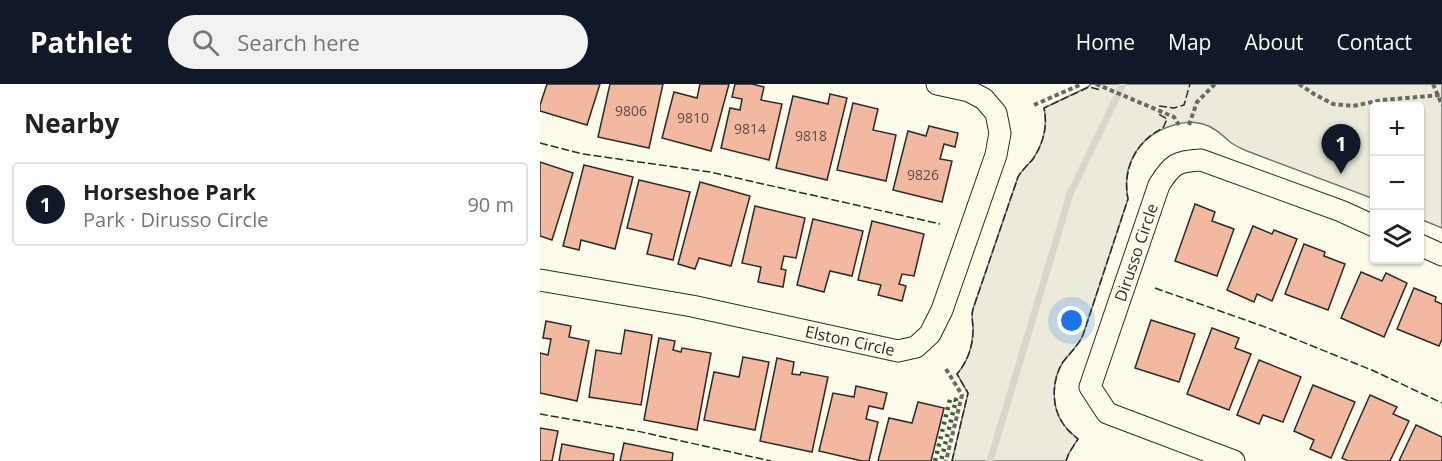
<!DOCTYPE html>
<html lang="en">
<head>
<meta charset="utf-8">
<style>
  :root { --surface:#fff; --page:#f2f2f2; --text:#202124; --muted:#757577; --line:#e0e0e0; --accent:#111827 }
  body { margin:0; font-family:"Open Sans",sans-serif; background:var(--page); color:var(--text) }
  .controls { position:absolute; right:18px; top:18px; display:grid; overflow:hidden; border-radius:6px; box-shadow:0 2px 4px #0004 }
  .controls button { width:54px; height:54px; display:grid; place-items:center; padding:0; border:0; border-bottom:2px solid var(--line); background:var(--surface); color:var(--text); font:30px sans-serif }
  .you { position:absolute; left:532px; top:237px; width:21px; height:21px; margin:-15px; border:4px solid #fff; border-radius:50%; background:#1a73e8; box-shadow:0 0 0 9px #1a73e833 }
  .badge { display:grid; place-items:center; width:39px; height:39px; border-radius:50%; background:var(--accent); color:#fff; font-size:20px; font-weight:700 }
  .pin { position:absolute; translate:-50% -50px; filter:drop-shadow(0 2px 3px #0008) }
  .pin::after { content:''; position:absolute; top:32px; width:21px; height:18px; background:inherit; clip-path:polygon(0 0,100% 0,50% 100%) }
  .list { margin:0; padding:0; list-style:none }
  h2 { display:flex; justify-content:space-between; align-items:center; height:78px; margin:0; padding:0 24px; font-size:26px }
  h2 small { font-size:20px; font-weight:400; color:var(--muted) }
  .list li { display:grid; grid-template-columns:39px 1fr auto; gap:18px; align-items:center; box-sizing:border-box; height:84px; margin:0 12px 12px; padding:0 12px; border:2px solid var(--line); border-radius:6px }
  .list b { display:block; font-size:22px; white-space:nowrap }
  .list p { margin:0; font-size:20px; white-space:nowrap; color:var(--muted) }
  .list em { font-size:20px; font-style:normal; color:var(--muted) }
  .icon { flex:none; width:33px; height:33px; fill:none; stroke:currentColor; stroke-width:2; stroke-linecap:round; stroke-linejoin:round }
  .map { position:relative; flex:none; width:902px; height:377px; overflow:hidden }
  header { display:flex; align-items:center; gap:36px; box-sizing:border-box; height:84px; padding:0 30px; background:var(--accent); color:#fff }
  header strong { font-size:28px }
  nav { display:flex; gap:33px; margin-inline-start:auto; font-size:21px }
  .search { width:420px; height:54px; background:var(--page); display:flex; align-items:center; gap:15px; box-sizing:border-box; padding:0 21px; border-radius:33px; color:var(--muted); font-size:22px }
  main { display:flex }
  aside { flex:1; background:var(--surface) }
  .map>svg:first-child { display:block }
</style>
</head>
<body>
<header>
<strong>Pathlet</strong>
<div class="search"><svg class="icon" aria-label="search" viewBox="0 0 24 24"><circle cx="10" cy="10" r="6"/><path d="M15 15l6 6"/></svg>Search here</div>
<nav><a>Home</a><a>Map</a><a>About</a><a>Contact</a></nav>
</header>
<main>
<aside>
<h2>Nearby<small></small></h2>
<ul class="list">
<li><span class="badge">1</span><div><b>Horseshoe Park</b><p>Park · Dirusso Circle</p></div><em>90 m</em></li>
</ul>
</aside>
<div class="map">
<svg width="902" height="377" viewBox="0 0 902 377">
  <rect width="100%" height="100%" fill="#fdfbea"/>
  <path fill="#ecebdb" stroke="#74746e" stroke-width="1.5" d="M551,0H902V144L880,135V22H834V115L707,67C701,64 695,62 690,58C682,51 674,43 663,40C653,37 640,38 631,42C599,52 581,81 588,115L543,251C538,262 530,269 523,278C512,295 511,321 522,338C526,345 532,350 538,355L529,369L526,377H412L428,309L417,290C428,277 433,262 433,245C433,238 431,232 433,225L478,93C482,86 488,81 493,75C503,60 508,42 504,24L548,3Z"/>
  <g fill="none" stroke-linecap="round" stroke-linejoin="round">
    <path stroke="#d8d7c9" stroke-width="7" d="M450,377L530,110L583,0"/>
  </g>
  <g fill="#f2b8a0" stroke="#2b2b2b" stroke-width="1.5">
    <path d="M7,0H60L47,41L0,27V21Z"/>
    <path d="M70,0H123L109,64L58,53Z"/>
    <path d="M160,0H189L171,67L122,54L134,8L157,14Z"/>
    <path d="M195,0H212L224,3L221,16L242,20L229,76L181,64L190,24L200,26L202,15L192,13Z"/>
    <path d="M290,10L307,14L287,96L236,84L253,12L288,20Z"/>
    <path d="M313,19L338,25L333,46L356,51L346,97L297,86Z"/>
    <path d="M389,42L418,49L415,63L404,60L400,75L412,77L402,118L353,106L368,47L386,52Z"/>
    <path d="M0,78L33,89L12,156L0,152Z"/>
    <path d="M44,81L93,93L75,165L41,156L39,166L23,162Z"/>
    <path d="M99,96L150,108L133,176L107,170L112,150L87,144Z"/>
    <path d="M160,98L210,112L191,182L159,174L155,185L138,180Z"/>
    <path d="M655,120L675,128L672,137L694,145L677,192L635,177Z"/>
    <path d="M215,122L265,134L256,174L244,172L241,185L246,186L243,203L218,198L221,183L202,179Z"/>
    <path d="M273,135L323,147L312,192L290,187L284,208L257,201Z"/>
    <path d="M332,137L384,150L374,192L362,190L359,200L366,202L362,217L338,211L341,201L318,196Z"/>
    <path d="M713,142L732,150L734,146L757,155L732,217L717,210L714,218L687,206Z"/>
    <path d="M764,160L785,168L784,172L805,180L788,226L745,210Z"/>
    <path d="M821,188L842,197L846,189L867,199L844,253L801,234Z"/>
    <path d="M874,204L896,213L895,217L902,220V255L899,262L857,245Z"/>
    <path d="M611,236L655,250L639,298L595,284Z"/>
    <path d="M6,237L31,242L29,253L49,257L37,317L0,309V269L8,271L11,255L3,254Z"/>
    <path d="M672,244L699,254L695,264L711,270L689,326L647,310Z"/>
    <path d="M85,246L112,251L101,321L49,313L56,266L81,270Z"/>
    <path d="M119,254L135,257L133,266L141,268L142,264L171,269L157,346L104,336Z"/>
    <path d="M203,273L229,278L215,346L164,336L174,288L199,293Z"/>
    <path d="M237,274L254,278L252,290L260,291L261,288L288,293L272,368L220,357Z"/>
    <path d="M719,276L761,293L743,338L723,331L719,340L697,331Z"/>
    <path d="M773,301L815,318L791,374L770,365L774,356L754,347Z"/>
    <path d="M316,302L347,309L343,325L329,322L326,335L338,338L329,377H322L279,367L293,309L314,313Z"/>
    <path d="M830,311L857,323L853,330L869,337L850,377H808L802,374Z"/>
    <path d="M378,318L404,324L391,377H338L349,334L372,339Z"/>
    <path d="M876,341L902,353V377H859Z"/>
    <path d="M0,344L18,347L12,377H0Z"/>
    <path d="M84,359L133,369L132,377H80Z"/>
    <path d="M22,360L74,370L73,377H19Z"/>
  </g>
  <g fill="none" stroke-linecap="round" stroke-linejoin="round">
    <g stroke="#2b2b2b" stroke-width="23">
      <g id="minor">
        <path d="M880,161L902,171"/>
        <path id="s1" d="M0,196L152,222L358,267L376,263L390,250L402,226L456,71L460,49L456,29L444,15L429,7L397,0"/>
        <path id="s2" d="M694,377L567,329L550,303L619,101C632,80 637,77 661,76L801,127L834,142"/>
      </g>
    </g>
    <g stroke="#6a6964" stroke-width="4" stroke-dasharray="4.5 3" stroke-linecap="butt">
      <path d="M556,0L634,33L639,41"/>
      <path d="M759,0L774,10L793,20L813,22L842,16L902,11"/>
      <path d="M893,0L902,21"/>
      <path d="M494,21L542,0"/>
      <path d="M649,41L657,18L675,0"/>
      <path d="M406,285L422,311L406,377"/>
    </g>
    <use href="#minor" stroke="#fdfbea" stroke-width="21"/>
    <path stroke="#34623c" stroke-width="4.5" stroke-dasharray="3 4.5" stroke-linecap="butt" d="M395,377L410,315L416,316L401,377"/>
    <g stroke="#2b2b2b" stroke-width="1.5" stroke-dasharray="8 3" stroke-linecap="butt">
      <path d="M619,22L634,24L644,21L650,0"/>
      <path d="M0,59L43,70L170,88L400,140"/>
      <path d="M615,204L728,244L834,287L902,319"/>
      <path d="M0,330L97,347L231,377"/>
      <path d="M412,377L428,309L417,290C428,277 433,262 433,245C433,238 431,232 433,225L478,93C482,86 488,81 493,75C503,60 508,42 504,24L549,3L561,6"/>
      <path d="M526,377L529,369L538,355C532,350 526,345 522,338C511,321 512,295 523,278C530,269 538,262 543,251L588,115C582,85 596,57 623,44L627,35L617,29"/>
    </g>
  </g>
  <g text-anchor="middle" stroke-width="4.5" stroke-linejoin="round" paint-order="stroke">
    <g font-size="14" fill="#5d4e48">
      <text x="91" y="32">9806</text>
      <text x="153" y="39">9810</text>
      <text x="210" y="50">9814</text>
      <text x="271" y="57">9818</text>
      <text x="383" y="96">9826</text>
    </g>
    <g font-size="16" fill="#2b2b2b" stroke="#fdfbea">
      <text dy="6" stroke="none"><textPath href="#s2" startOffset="309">Dirusso Circle</textPath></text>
      <text dy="6" stroke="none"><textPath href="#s1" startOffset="316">Elston Circle</textPath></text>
    </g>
  </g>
</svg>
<div class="controls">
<button>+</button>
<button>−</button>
<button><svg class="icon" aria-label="layers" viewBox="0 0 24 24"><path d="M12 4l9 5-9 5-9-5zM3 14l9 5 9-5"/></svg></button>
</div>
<div class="you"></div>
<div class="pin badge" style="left:801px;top:90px">1</div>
</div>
</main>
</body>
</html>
